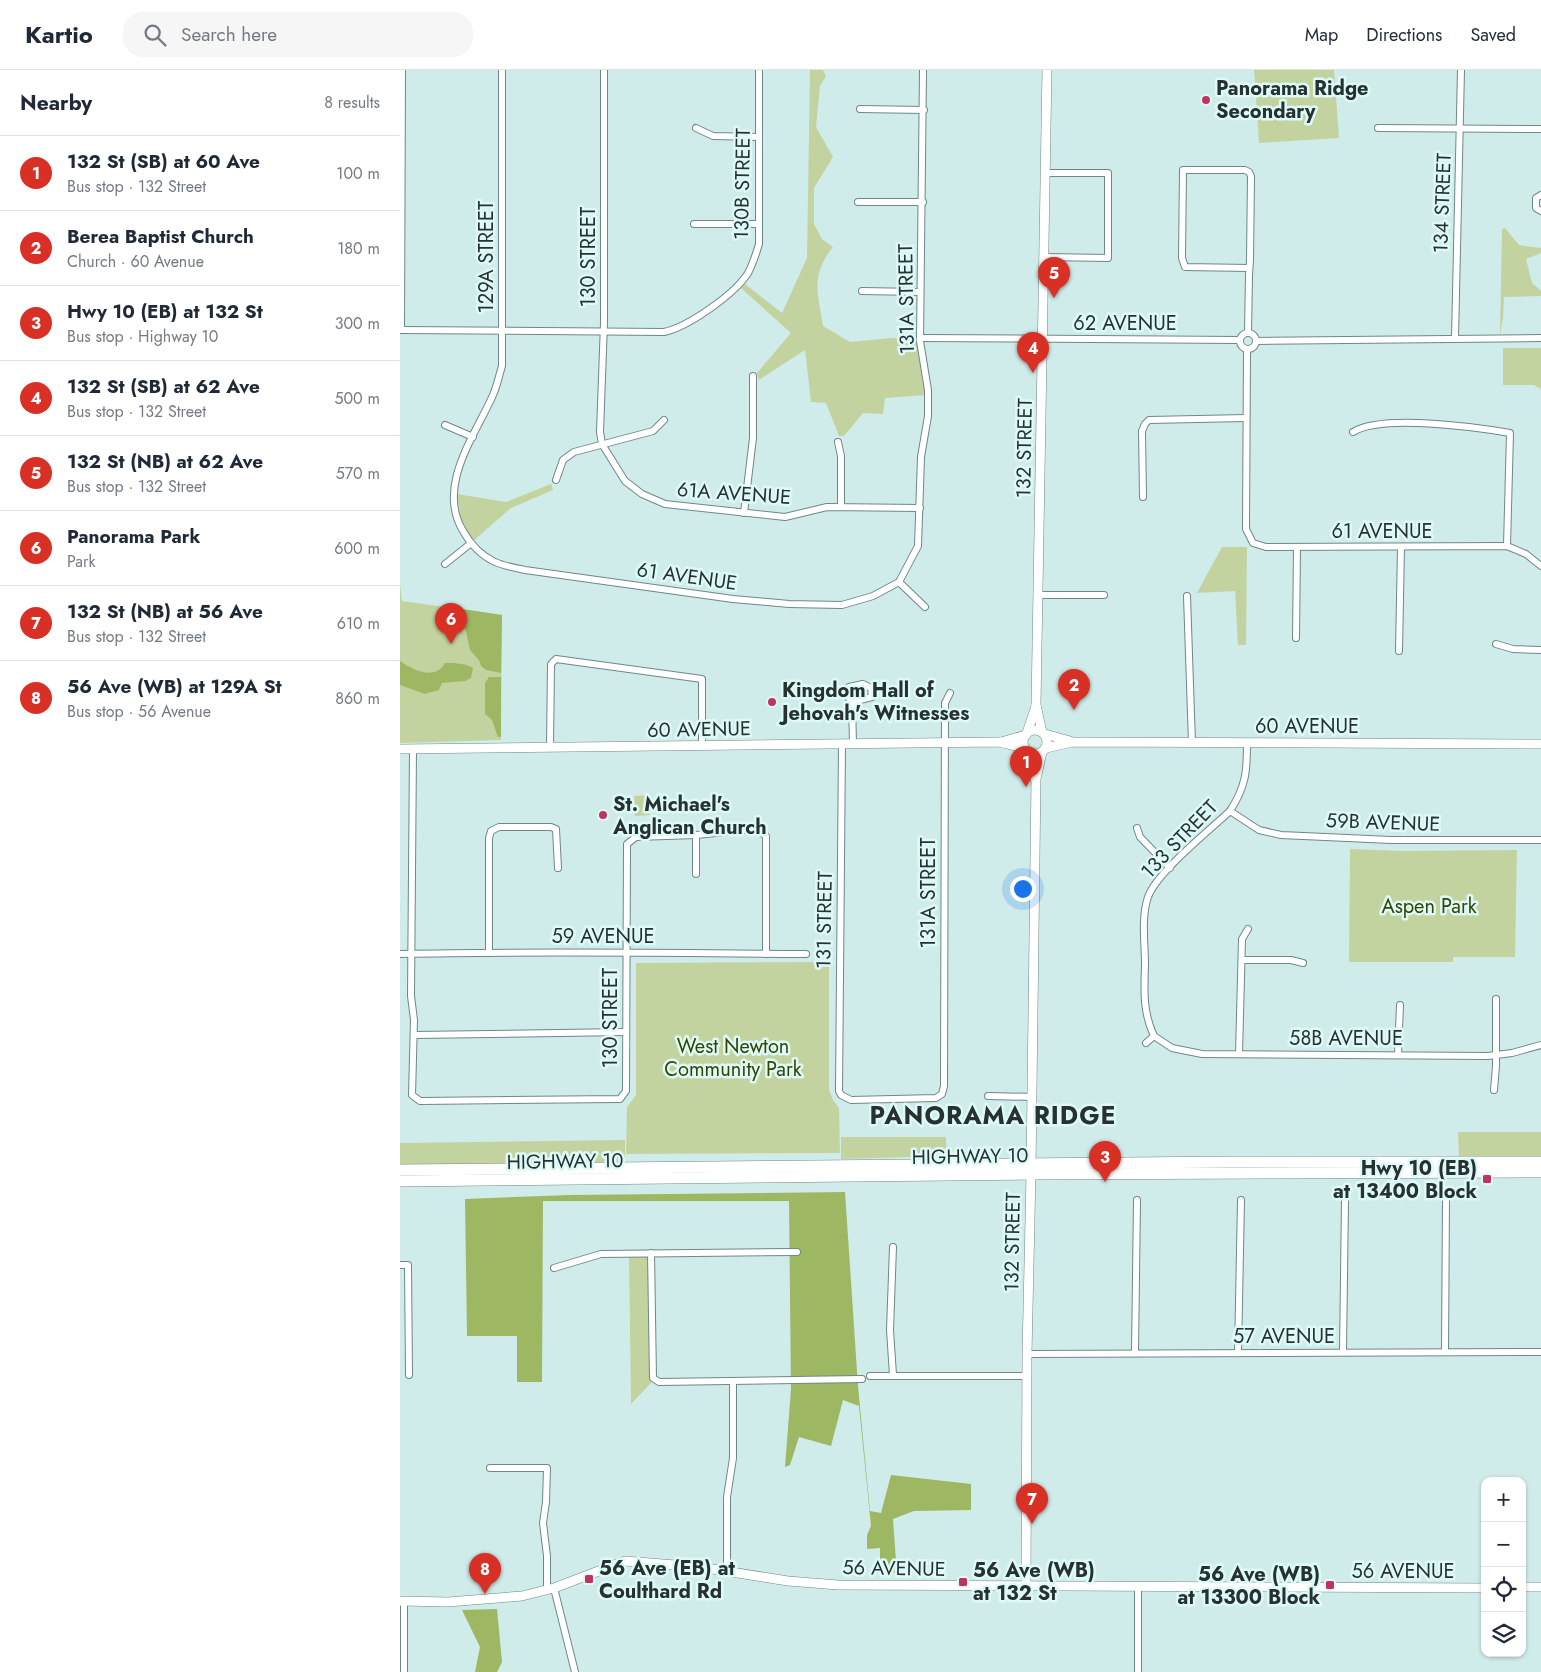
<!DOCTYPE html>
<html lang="en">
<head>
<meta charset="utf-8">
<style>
  :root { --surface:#fff; --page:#f6f6f7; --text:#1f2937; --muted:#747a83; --line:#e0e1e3; --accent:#d93025 }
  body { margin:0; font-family:Jost,sans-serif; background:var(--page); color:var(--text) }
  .controls { position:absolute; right:15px; bottom:15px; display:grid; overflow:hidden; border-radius:10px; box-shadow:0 1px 4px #0004 }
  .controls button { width:45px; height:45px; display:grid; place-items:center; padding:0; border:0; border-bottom:1px solid var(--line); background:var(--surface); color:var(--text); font:25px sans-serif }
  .you { position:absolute; left:622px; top:818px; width:18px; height:18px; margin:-12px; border:4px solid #fff; border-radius:50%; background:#1a73e8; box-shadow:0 0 0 8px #1a73e833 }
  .badge { display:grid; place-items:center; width:32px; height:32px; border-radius:50%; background:var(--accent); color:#fff; font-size:16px; font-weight:700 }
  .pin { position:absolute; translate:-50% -41px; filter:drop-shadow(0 1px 2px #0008) }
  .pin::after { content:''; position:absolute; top:26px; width:18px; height:15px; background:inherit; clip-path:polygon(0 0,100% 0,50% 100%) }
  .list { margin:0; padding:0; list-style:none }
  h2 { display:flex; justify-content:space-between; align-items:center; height:65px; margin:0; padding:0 20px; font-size:21px }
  h2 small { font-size:16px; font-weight:400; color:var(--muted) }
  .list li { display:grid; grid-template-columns:32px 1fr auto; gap:15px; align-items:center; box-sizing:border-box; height:75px; padding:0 20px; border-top:1px solid var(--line) }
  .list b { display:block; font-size:19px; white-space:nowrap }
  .list p { margin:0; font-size:16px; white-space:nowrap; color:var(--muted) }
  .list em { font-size:16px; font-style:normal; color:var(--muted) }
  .icon { flex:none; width:28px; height:28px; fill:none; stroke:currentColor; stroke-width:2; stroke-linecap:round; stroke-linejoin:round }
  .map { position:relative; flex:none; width:1141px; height:1602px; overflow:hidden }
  header { display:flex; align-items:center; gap:30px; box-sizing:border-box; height:70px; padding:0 25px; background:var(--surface); border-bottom:1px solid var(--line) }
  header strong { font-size:24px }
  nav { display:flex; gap:28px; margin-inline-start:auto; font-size:18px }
  .search { width:350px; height:45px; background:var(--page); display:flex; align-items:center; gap:12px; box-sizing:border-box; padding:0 18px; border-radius:20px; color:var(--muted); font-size:19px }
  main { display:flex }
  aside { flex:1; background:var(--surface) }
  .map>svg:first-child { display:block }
</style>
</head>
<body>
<header>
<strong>Kartio</strong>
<div class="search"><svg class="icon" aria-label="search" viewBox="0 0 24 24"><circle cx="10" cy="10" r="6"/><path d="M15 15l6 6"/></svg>Search here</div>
<nav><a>Map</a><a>Directions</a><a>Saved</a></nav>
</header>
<main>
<aside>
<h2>Nearby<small>8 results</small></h2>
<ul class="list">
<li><span class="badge">1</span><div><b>132 St (SB) at 60 Ave</b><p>Bus stop · 132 Street</p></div><em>100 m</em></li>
<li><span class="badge">2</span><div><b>Berea Baptist Church</b><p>Church · 60 Avenue</p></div><em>180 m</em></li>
<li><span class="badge">3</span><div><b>Hwy 10 (EB) at 132 St</b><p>Bus stop · Highway 10</p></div><em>300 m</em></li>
<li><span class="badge">4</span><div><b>132 St (SB) at 62 Ave</b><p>Bus stop · 132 Street</p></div><em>500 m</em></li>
<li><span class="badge">5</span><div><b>132 St (NB) at 62 Ave</b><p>Bus stop · 132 Street</p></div><em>570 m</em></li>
<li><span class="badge">6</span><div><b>Panorama Park</b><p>Park</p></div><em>600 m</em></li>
<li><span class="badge">7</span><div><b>132 St (NB) at 56 Ave</b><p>Bus stop · 132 Street</p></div><em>610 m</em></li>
<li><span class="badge">8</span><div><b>56 Ave (WB) at 129A St</b><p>Bus stop · 56 Avenue</p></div><em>860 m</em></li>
</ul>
</aside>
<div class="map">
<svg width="1141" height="1602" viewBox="0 0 1141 1602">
  <rect width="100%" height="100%" fill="#d0ecea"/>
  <g fill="#c3d3a0">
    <path d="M410,0H423L426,6L420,16L416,57L433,87L414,118V154L422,169L433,177C410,206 418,223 423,256L450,272L492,268L518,269L526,325L485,328L483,344L463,343L444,366H439L426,333L411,332L405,280L359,310L357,303L391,263L341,218L345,214L382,243L407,188Z"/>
    <path d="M854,0H934L939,68L859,73Z"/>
    <path d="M1105,158L1119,175L1141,178V183L1126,189L1132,213L1141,221V226L1104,227L1103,248L1100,266L1102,159Z"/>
    <path d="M1103,278H1141V319L1134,315H1103Z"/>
    <path d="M151,414L153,420L111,438L72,472L62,457L57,424L106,432Z"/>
    <path d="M822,477H847L846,575H838L835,521L797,523Z"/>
    <path d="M0,514L2,531L102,545L101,670L0,673Z"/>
    <path d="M249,725L250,745L235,746L234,726Z"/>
    <path d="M950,779L1002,781L1117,780L1115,887H1053V892H949Z"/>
    <path d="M429,892V1020L433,1030L439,1038L440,1083L226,1084L227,1037L236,1025V893Z"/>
    <path d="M1058,1062H1141V1088L1059,1087Z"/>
    <path d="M441,1067H546V1086L441,1089Z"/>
    <path d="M225,1070V1093L0,1094V1073Z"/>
    <path d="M229,1185H249L251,1193V1313L231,1334Z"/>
  </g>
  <g fill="#9eb762">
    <path d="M56,538L102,545L101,603L86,600L81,596L79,590L70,580L66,561L59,550Z"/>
    <path d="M0,591C13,600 35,611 45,593C55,593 64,593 73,598L71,608L65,611L42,613L39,620L25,624L0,615Z"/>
    <path d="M89,607H101V667H98L92,650L85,644V613Z"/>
    <path d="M445,1122L458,1316L470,1441L481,1443L491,1405L571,1414V1440L514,1441L493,1449L497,1505L480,1492V1478L467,1479V1465L471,1456L459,1336L443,1330L431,1376L399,1367L390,1395L385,1397L391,1319L389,1131H143L142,1312H117V1266H67L65,1129L170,1125Z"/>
    <path d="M97,1539L102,1592L97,1602H75L80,1577L62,1540Z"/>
  </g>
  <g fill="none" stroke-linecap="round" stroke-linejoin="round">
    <g stroke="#6e8887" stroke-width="8">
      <g id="minor">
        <path d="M102,0V296C99,306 97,316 93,325C75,366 36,416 63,461C71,475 80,485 95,492C104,496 115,498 125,500L333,529L389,534L442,535L473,526L499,512L518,476L521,387L528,346V320L520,271L523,0"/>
        <path d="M204,0V253L200,362L202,374L225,411L242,424L265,434L385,447L427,437L520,438"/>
        <path d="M460,39L524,40"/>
        <path d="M296,58L313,66L359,67"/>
        <path d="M978,58L1141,59"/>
        <path d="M1141,125L1136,128V138L1141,141"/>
        <path d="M458,132H523"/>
        <path d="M294,154H359"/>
        <path d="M644,187L708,188V103H645"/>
        <path d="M462,221L520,222"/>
        <path d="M0,260L264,262C288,257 335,224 348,203C353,194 356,184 359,174V0"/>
        <path d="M1,260L2,0"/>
        <path d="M848,263L849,205L850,190L851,106L849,102L845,100H783L782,188L785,197L849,198"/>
        <circle cx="848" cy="271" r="8"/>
        <path d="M520,268L840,270"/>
        <path d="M1055,268L1061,0"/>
        <path d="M856,271L1141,268"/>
        <path d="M847,279L846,459L853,473L866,477L1107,476L1126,484L1141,496"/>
        <path d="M45,355L73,367"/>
        <path d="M953,362C982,344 1075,357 1110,363L1107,476"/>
        <path d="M438,372L441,386V437"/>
        <path d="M156,410L163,390L174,382L253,361L264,350"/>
        <path d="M743,427L742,361L745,354L749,350L846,348"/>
        <path d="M344,443L353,368V306"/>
        <path d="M45,494L70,474"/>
        <path d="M499,512L525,537"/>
        <path d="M638,525H704"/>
        <path d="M787,526L792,673"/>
        <path d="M896,568L897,477"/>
        <path d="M1096,574L1113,579L1141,580"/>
        <path d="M999,581L1001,477"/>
        <path d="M452,632L472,627L471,618L463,614L449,617L447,626L452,632L453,674"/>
        <path d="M442,674L439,1021L441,1025L451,1030L536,1028L542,1024L544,1016L545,633L550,623"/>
        <path d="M150,677L151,594L156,589L302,609V676"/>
        <path d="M13,679L11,926L14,950L12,1025L20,1031L220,1029L226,1021L227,774L236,767L296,765L355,759L366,766V884"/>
        <path d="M830,741L859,760L881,765L991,770H1141"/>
        <path d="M737,758L740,767L770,798"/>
        <path d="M296,765V804"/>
        <path d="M89,883V768L91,761L99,757H151L156,759L158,798"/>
        <path d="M0,884C135,881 270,883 406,884"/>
        <path d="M842,890H891L903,893"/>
        <path d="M14,965L226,962"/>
        <path d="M754,966L772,978L802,984L1088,986L1112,983L1141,975"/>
        <path d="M746,973L754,966C743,943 744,921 745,895C745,874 741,847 748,827C757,802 809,761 830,741C846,716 847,702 847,673"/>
        <path d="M839,984L842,869L848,859"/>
        <path d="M998,985L1000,935"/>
        <path d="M1094,1020L1096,996V929"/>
        <path d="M588,1026L633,1027"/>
        <path d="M251,1183L253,1308L259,1312L462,1309"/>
        <path d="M0,1195H8L9,1305"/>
        <path d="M154,1198L201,1184L397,1182"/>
        <path d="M943,1282L945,1130"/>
        <path d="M1045,1282L1046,1130"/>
        <path d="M735,1283L737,1130"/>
        <path d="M838,1283L841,1130"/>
        <path d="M627,1284L1141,1282"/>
        <path d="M493,1305L490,1260L493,1177"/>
        <path d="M470,1306H627"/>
        <path d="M90,1398H147L146,1432L143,1453L147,1486V1519"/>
        <path d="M327,1502V1427L333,1388V1311"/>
        <path d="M738,1517V1602"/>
        <path d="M154,1518L175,1602"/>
        <path d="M4,1602V1531"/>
      </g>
    </g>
    <g stroke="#6e8887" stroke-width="10">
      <g id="tertiary">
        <path d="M645,664L670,671"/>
        <path d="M601,672L626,665"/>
        <path d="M646,678L672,672L1141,674"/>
        <path d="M0,679L599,672L624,678"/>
        <path d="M626,1516L627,1284L631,1104"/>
        <path d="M1122,1517H1141"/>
        <path d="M0,1531L48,1532L122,1526L154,1518L225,1491L300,1497L388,1511L438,1515L1085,1518"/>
      </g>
    </g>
    <g stroke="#6e8887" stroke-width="10">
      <g id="secondary">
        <circle cx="635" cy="672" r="12"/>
        <path d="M642,662L636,635L647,0"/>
        <path d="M627,663L636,636"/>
        <path d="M626,680L635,709"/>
        <path d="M631,1099L636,709L642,682"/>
      </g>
    </g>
    <g stroke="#6e8887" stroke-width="12">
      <g id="trunk">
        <path d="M0,1100L834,1092H1141"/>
        <path d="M0,1111L631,1104L1141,1102"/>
      </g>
    </g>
    <use href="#minor" stroke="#fff" stroke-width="6"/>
    <use href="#tertiary" stroke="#fff" stroke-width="9"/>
    <use href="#secondary" stroke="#fff" stroke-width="9"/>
    <use href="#trunk" stroke="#fff" stroke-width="11"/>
  </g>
  <g fill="#c03260" stroke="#ddfaf8" stroke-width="2">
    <circle cx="806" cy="30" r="5"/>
    <circle cx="372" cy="632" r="5"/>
    <circle cx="203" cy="745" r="5"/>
    <rect x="1082" y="1104" width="10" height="10" rx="2.5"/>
    <rect x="184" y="1504" width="10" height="10" rx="2.5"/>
    <rect x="558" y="1507" width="10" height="10" rx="2.5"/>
    <rect x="925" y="1510" width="10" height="10" rx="2.5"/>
  </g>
  <g text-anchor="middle" stroke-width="5" stroke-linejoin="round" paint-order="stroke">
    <g font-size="20" font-weight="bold" fill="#263130" stroke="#ddfaf8" text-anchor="start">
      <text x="816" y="25">Panorama Ridge<tspan x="816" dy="23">Secondary</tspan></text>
      <text x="382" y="627">Kingdom Hall of<tspan x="382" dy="23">Jehovah's Witnesses</tspan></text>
      <text x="213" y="741">St. Michael's<tspan x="213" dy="23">Anglican Church</tspan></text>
      <text x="1077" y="1105" text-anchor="end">Hwy 10 (EB)<tspan x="1077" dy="23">at 13400 Block</tspan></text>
      <text x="199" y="1505">56 Ave (EB) at<tspan x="199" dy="23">Coulthard Rd</tspan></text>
      <text x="573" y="1507">56 Ave (WB)<tspan x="573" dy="23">at 132 St</tspan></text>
      <text x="920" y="1511" text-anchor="end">56 Ave (WB)<tspan x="920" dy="23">at 13300 Block</tspan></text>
    </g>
    <g font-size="20" fill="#263130" stroke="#ddfaf8">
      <text transform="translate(342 114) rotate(-89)" y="7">130B STREET</text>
      <text transform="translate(1042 133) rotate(-88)" y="7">134 STREET</text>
      <text transform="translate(86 187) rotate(-90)" y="7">129A STREET</text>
      <text transform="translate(188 187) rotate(-90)" y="7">130 STREET</text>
      <text transform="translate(506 229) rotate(-91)" y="7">131A STREET</text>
      <text x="725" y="260">62 AVENUE</text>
      <text transform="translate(624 378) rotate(-89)" y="7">132 STREET</text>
      <text transform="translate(334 423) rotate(4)" y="7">61A AVENUE</text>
      <text x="982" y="468">61 AVENUE</text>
      <text transform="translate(287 506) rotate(8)" y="7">61 AVENUE</text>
      <text x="907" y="663">60 AVENUE</text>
      <text transform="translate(299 659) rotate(-1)" y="7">60 AVENUE</text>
      <text transform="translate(983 752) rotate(2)" y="7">59B AVENUE</text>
      <text transform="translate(779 769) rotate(-46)" y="7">133 STREET</text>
      <text transform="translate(528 823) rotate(-90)" y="7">131A STREET</text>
      <text transform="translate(424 850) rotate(-89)" y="7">131 STREET</text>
      <text x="203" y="873">59 AVENUE</text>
      <text transform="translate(210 948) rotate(-90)" y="7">130 STREET</text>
      <text x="946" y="975">58B AVENUE</text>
      <text transform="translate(570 1086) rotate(-1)" y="7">HIGHWAY 10</text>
      <text transform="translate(165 1091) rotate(-1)" y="7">HIGHWAY 10</text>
      <text transform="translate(612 1172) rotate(-89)" y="7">132 STREET</text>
      <text x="884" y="1273">57 AVENUE</text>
      <text transform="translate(494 1498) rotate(1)" y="7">56 AVENUE</text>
      <text x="1003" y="1508">56 AVENUE</text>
    </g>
    <g font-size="20" fill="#344300" stroke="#ddfaf8">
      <text x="1029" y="843">Aspen Park</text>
      <text x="333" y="983">West Newton<tspan x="333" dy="23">Community Park</tspan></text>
    </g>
    <g font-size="25" font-weight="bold" letter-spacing="1" fill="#263130" stroke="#ddfaf8">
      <text x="593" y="1054">PANORAMA RIDGE</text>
    </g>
  </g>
</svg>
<div class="controls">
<button>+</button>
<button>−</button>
<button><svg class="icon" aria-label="locate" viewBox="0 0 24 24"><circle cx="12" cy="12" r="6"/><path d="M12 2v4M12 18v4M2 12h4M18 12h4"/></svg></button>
<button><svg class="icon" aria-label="layers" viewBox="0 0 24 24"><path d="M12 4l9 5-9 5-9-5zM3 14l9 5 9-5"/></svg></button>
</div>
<div class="you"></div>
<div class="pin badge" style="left:626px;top:717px">1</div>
<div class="pin badge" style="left:674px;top:640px">2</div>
<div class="pin badge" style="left:705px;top:1112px">3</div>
<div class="pin badge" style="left:633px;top:303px">4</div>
<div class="pin badge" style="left:654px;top:228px">5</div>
<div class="pin badge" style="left:51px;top:574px">6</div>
<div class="pin badge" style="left:632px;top:1454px">7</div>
<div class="pin badge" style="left:85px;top:1524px">8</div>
</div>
</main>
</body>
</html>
